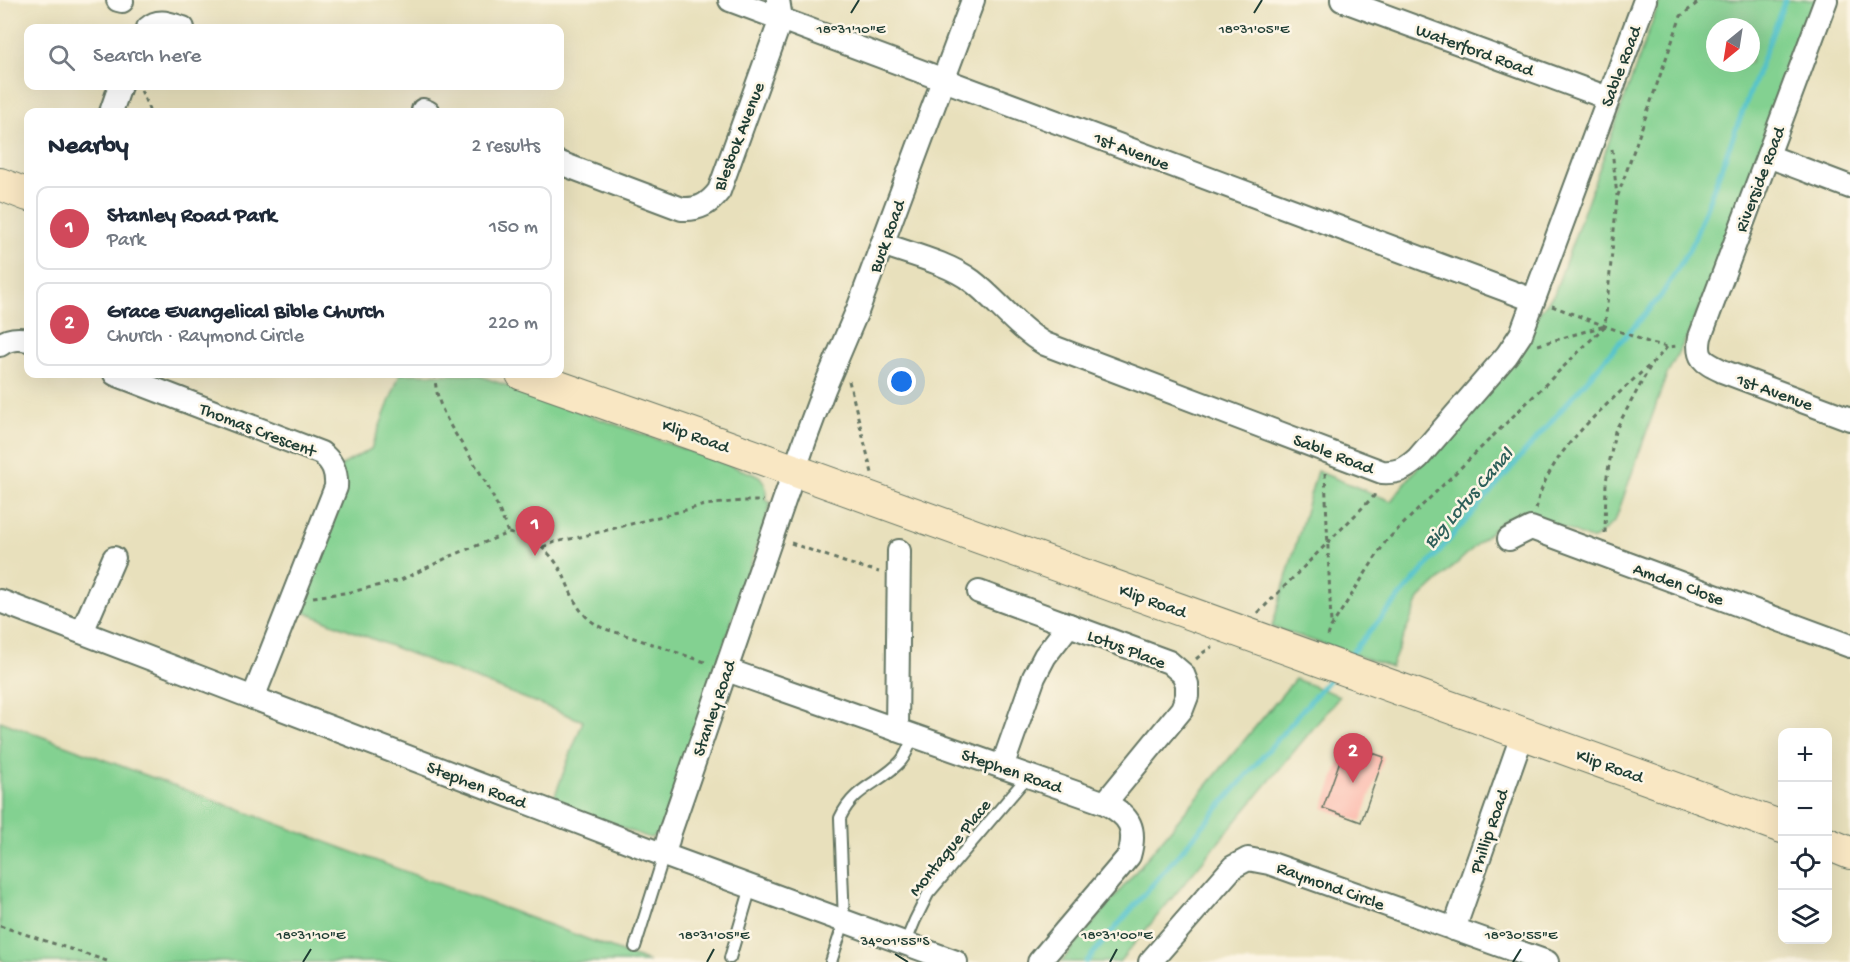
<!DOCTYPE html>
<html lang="en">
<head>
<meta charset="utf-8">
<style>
  :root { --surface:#fff; --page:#f6f6f7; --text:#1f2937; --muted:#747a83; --line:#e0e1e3; --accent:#d1495b }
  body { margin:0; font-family:"Gochi Hand",sans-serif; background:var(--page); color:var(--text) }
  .controls { position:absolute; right:18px; bottom:18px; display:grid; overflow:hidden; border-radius:12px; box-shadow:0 6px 24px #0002 }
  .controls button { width:54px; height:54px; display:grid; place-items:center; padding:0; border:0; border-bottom:2px solid var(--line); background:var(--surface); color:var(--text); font:30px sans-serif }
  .compass { position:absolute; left:1706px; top:18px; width:54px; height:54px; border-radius:50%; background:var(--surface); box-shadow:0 6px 24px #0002; rotate:210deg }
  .you { position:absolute; left:902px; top:382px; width:21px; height:21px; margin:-15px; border:4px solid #fff; border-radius:50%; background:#1a73e8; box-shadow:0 0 0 9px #1a73e833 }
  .badge { display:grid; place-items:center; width:39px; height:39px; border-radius:50%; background:var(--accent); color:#fff; font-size:20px; font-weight:700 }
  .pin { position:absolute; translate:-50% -50px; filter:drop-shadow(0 2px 3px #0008) }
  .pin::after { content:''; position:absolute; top:32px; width:21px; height:18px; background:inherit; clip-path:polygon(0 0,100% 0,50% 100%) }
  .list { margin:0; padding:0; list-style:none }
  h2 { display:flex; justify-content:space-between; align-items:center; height:78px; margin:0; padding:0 24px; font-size:26px }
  h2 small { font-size:20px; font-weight:400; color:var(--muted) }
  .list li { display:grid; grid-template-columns:39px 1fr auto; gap:18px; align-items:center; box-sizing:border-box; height:84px; margin:0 12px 12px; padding:0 12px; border:2px solid var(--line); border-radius:12px }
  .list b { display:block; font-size:22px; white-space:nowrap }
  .list p { margin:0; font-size:20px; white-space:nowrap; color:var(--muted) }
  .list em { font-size:20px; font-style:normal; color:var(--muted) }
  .icon { flex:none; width:33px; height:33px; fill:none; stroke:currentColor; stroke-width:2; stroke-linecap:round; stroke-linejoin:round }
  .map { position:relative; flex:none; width:1850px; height:962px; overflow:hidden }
  .search { position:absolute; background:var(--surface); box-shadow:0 6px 24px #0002; left:24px; top:24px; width:540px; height:66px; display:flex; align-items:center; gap:15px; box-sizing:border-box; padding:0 21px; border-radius:12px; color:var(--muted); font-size:22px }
  .panel { position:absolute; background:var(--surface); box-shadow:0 6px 24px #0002; left:24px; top:108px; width:540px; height:270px; border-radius:12px }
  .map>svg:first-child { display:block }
</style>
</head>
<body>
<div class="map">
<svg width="1850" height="962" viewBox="0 0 1850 962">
  <rect width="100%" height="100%" fill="#fcf5e5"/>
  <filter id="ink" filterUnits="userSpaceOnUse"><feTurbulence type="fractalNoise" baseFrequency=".0167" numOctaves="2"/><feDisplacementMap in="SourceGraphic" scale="12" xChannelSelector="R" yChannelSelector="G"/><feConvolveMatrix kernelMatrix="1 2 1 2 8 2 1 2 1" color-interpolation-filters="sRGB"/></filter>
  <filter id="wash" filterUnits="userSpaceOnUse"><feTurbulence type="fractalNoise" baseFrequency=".008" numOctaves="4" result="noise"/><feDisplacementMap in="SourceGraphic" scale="24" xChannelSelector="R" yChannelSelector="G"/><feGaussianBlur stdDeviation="1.35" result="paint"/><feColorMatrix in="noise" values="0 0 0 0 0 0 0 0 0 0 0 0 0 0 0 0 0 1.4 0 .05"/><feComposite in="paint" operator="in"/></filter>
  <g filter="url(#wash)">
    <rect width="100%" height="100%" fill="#e8e0bc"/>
    <g fill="#83d191" stroke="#518762" stroke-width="1.5" fill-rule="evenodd">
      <path d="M1660,0H1829L1687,337L1667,374L1615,521L1593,540L1522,511L1501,522L1419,599L1391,667L1272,627L1317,471L1391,501L1554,294ZM1715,27H1751V63H1715Z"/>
      <path d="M400,374L477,375L759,476C766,483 768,490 765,500L771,503L665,823C661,830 658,835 650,838L552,803L583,721L296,609L342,465L371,449Z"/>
      <path d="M1295,679L1340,696L1119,962H1061Z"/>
      <path d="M0,721L649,962H5L0,959Z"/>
    </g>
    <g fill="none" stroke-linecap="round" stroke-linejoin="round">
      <g stroke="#56c4cc" stroke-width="5">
        <path d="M1347,658L1613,350L1661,296L1692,245L1785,0"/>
        <path d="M1086,962L1331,677"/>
      </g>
    </g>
    <g id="blocks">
      <path fill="#fcab9f" d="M1346,744L1384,757L1361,822L1323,808Z"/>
    </g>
  </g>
  <g filter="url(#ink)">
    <use href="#blocks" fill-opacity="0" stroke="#657664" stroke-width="1.5"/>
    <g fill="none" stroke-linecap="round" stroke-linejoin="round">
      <g stroke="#657664" stroke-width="14">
        <g id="lane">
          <path d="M905,944L915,920L928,894L1028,776"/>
          <path d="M635,947L664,855"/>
          <path d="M730,958L751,887"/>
          <path d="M831,962L844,922L840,818C855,786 880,784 901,761C907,754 910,744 913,736"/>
        </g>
      </g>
      <g stroke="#657664" stroke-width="26">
        <g id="street">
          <path d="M118,0L122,1"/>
          <path d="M730,0L1533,300"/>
          <path d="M1342,0L1608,98"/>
          <path d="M1826,0L1700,337C1696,359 1704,362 1722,371L1850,419"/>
          <path d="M148,28C159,18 170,24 183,28"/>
          <path d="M423,110L428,112"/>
          <path d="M111,112L120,86"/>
          <path d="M1768,156L1850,187"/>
          <path d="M560,163L682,209C699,210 709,204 719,191L781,19L778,0"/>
          <path d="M882,244C910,254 948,263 972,281C997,300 1017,328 1045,344L1382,472C1398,473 1406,469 1418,458L1507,355L1521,334L1645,0"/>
          <path d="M0,345C9,338 18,338 28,340"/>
          <path d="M115,374L321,453C333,462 337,472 336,487L253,698"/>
          <path d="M1509,539L1531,528L1850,646"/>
          <path d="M979,592L1069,625"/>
          <path d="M0,601L664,855L956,962"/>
          <path d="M82,632L114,558"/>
          <path d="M727,670L1105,803C1130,816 1137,828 1129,856L1039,962"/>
          <path d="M897,730L899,551"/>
          <path d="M1002,767L1034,677L1045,656L1069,625L1169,662L1183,674L1187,684V696L1182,709L1105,803"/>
          <path d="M664,855L670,832L805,440L824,389L858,309L973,0"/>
          <path d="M1454,929L1523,733"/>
          <path d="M1150,962L1233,867L1248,859L1269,863L1547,962"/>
        </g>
      </g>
      <g stroke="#657664" stroke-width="34">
        <g id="secondary">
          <path d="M0,184L28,195"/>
          <path d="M522,374L721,444L1782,827"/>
          <path d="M1828,844L1850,853"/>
        </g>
      </g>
      <g stroke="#657664" stroke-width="3" stroke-dasharray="4.5 4.5" stroke-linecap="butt">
        <path d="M141,90L150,112"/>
        <path d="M1612,149L1617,196"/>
        <path d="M1552,306L1648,342L1667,347L1679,346"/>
        <path d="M1538,345L1604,326"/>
        <path d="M435,374C435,411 458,436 476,466C489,487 500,510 508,533"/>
        <path d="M849,381L872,473"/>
        <path d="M1325,473L1331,625"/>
        <path d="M1536,509C1538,503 1538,496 1541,491C1558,446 1599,412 1633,380C1645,369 1657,360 1667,347"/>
        <path d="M1605,533L1606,482L1615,431L1650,367"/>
        <path d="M791,543L844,562L879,572"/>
        <path d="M543,547L555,542L580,537L705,505L741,501H763"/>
        <path d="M313,597L351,592L401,580L451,556L508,533C537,538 555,555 566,581C573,598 578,612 594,623C603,630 617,632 628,636C655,645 681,654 708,663"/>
        <path d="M1258,613L1374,496L1375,490"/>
        <path d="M1328,636L1331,627L1386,541L1605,326L1617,198L1681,16L1701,0"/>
        <path d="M1196,659L1204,652L1212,647"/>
        <path d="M0,926L110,962"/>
      </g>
      <use href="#lane" stroke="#fff" stroke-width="10"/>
      <use href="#street" stroke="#fff" stroke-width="22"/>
      <use href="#secondary" stroke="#f9e7c3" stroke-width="32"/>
    </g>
  </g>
  <path fill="none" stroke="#1f3d34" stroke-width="2" d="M851,13L859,0M1254,13L1262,0M895,954L908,962M303,962L311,949M707,962L714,949M1110,962L1117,949M1513,962L1521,949"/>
  <g text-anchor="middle" stroke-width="5" stroke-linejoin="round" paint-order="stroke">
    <g font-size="18" fill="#1f3d34" stroke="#fcf5e5">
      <text transform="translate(1475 49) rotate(20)" y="6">Waterford Road</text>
      <text transform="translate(1620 66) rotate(-69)" y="6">Sable Road</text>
      <text transform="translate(738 136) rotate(-69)" y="6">Blesbok Avenue</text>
      <text transform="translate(1132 150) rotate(21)" y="6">1st Avenue</text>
      <text transform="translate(1759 179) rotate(-69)" y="6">Riverside Road</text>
      <text transform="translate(886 236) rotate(-70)" y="6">Buck Road</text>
      <text transform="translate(1775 391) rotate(20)" y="6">1st Avenue</text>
      <text transform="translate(258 429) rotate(21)" y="6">Thomas Crescent</text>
      <text transform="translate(696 435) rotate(20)" y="6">Klip Road</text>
      <text transform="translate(1334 453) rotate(21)" y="6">Sable Road</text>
      <text transform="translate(1679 583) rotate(20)" y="6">Amden Close</text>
      <text transform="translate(1153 600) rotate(20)" y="6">Klip Road</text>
      <text transform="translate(1127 648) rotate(21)" y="6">Lotus Place</text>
      <text transform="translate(713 708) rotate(-71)" y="6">Stanley Road</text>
      <text transform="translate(1610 765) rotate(20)" y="6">Klip Road</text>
      <text transform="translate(1012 770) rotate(19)" y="6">Stephen Road</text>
      <text transform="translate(477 784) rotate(21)" y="6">Stephen Road</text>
      <text transform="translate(1488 831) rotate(-71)" y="6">Phillip Road</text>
      <text transform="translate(949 847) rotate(-51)" y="6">Montague Place</text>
      <text transform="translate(1331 885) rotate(20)" y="6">Raymond Circle</text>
    </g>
    <g font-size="20" font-style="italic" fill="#2d5f5a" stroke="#fcf5e5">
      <text transform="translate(1467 497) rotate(-49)" y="7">Big Lotus Canal</text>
    </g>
  </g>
  <g font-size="15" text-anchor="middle" fill="#1f3d34" stroke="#fcf5e5" stroke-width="5" stroke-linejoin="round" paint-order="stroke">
    <text x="851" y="33">18°31'10"E</text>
    <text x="1254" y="33">18°31'05"E</text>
    <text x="311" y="939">18°31'10"E</text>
    <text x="714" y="939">18°31'05"E</text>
    <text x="1117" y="939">18°31'00"E</text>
    <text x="1521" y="939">18°30'55"E</text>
    <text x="895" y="945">34°01'55"S</text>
  </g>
</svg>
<div class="controls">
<button>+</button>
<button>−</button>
<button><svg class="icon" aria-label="locate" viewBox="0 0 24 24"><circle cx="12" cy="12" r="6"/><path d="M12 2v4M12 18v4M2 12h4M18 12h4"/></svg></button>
<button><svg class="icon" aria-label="layers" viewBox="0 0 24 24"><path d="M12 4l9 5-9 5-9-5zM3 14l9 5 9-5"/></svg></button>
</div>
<svg class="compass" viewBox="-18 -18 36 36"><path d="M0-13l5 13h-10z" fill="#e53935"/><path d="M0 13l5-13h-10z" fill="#747a83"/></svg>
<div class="you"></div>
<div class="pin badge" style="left:535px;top:556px">1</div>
<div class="pin badge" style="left:1353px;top:783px">2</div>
<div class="search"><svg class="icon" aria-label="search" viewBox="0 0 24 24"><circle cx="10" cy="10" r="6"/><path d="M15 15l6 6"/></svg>Search here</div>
<section class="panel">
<h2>Nearby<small>2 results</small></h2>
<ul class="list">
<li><span class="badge">1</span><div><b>Stanley Road Park</b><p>Park</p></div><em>150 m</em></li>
<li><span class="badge">2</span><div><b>Grace Evangelical Bible Church</b><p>Church · Raymond Circle</p></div><em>220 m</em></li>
</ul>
</section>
</div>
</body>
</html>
